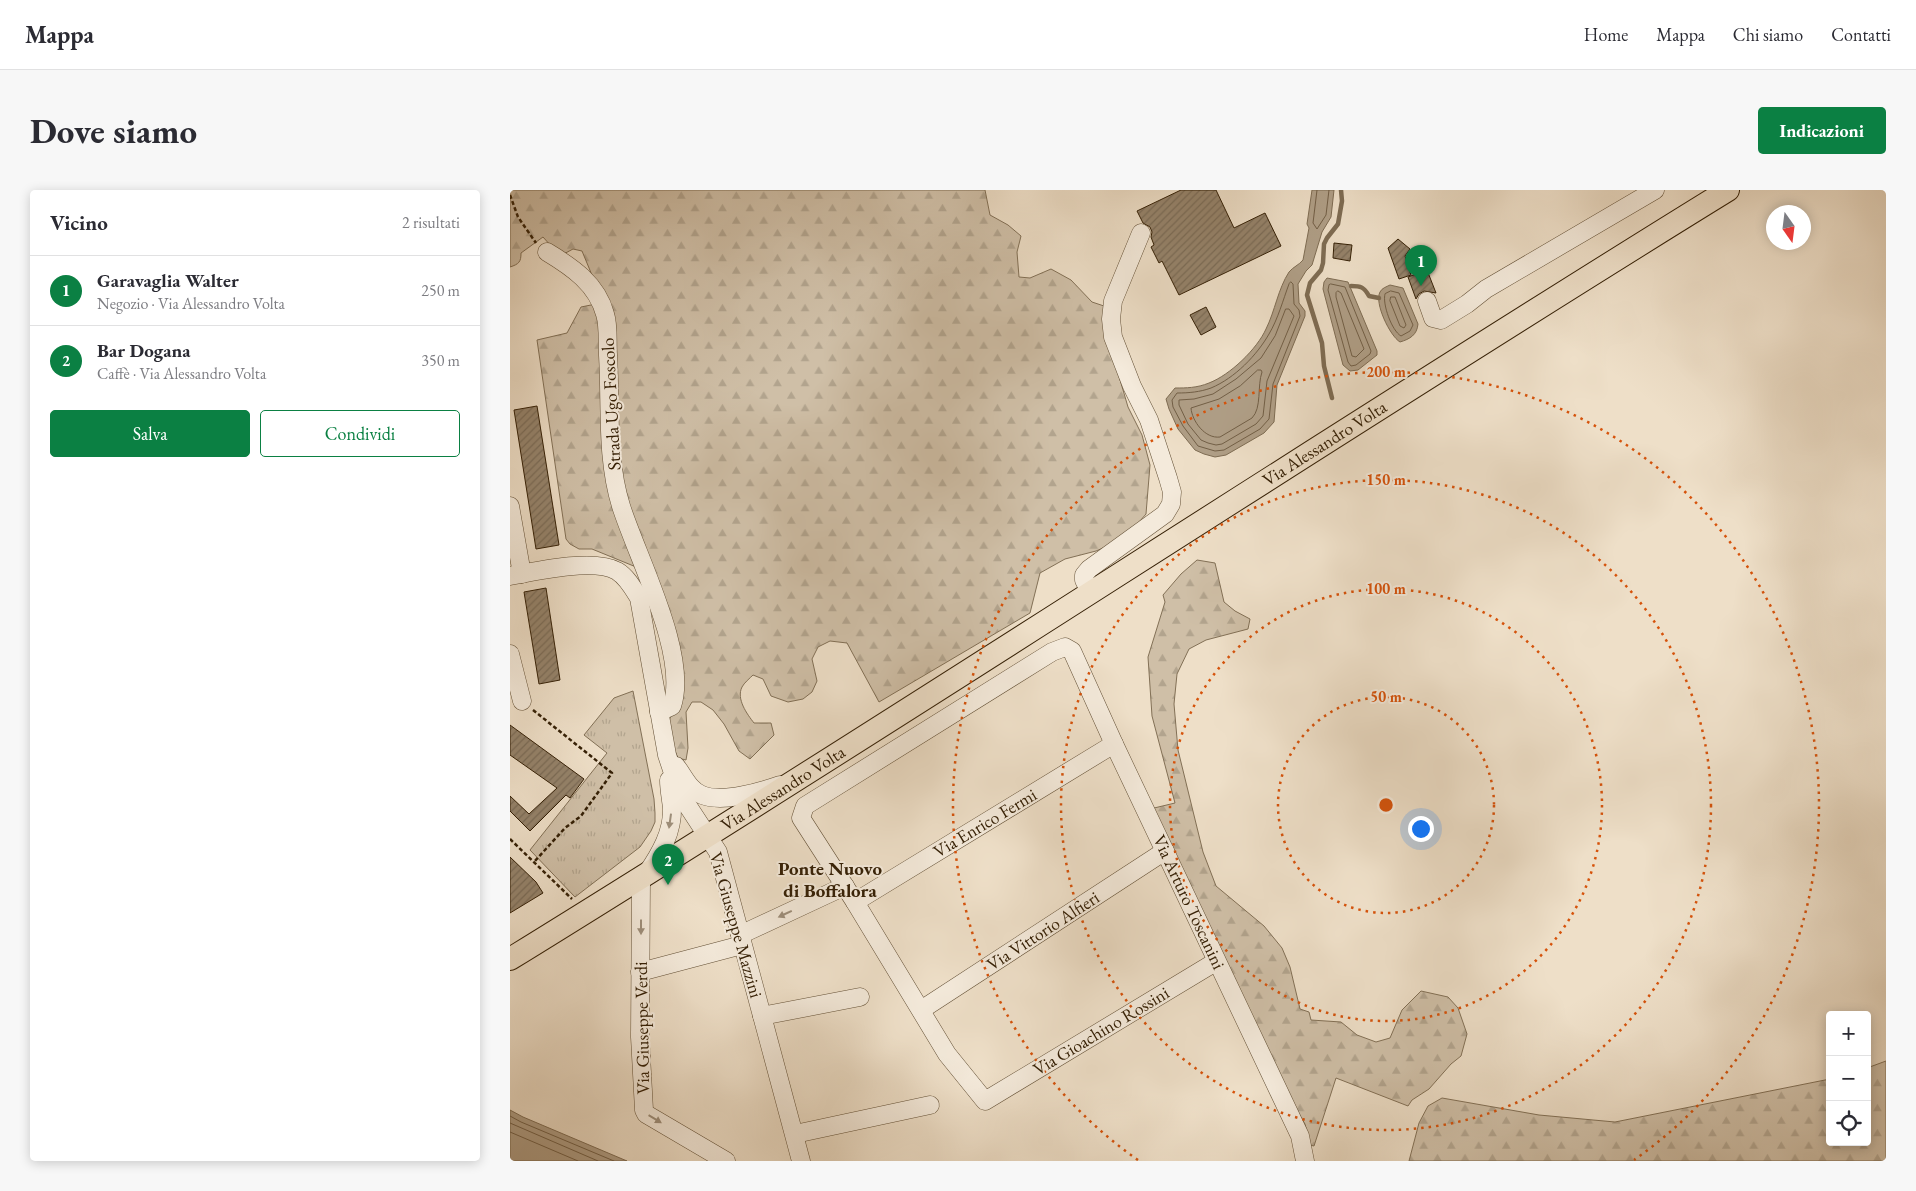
<!DOCTYPE html>
<html lang="it">
<head>
<meta charset="utf-8">
<style>
  :root { --surface:#fff; --page:#f7f7f7; --text:#2b2b33; --muted:#7c7c81; --line:#e1e1e2; --accent:#0b8043 }
  body { margin:0; font-family:"EB Garamond",serif; background:var(--page); color:var(--text) }
  .controls { position:absolute; right:15px; bottom:15px; display:grid; overflow:hidden; border-radius:5px; box-shadow:0 2px 12px #0003 }
  .controls button { width:45px; height:45px; display:grid; place-items:center; padding:0; border:0; border-bottom:1px solid var(--line); background:var(--surface); color:var(--text); font:25px sans-serif }
  .compass { position:absolute; left:1256px; top:15px; width:45px; height:45px; border-radius:50%; background:var(--surface); box-shadow:0 2px 12px #0003; rotate:166deg }
  .you { position:absolute; left:910px; top:638px; width:18px; height:18px; margin:-12px; border:4px solid #fff; border-radius:50%; background:#1a73e8; box-shadow:0 0 0 8px #1a73e833 }
  .badge { display:grid; place-items:center; width:32px; height:32px; border-radius:50%; background:var(--accent); color:#fff; font-size:16px; font-weight:700 }
  .pin { position:absolute; translate:-50% -41px; filter:drop-shadow(0 1px 2px #0008) }
  .pin::after { content:''; position:absolute; top:26px; width:18px; height:15px; background:inherit; clip-path:polygon(0 0,100% 0,50% 100%) }
  .list { margin:0; padding:0; list-style:none }
  h2 { display:flex; justify-content:space-between; align-items:center; height:65px; margin:0; padding:0 20px; font-size:21px }
  h2 small { font-size:16px; font-weight:400; color:var(--muted) }
  .list li { display:grid; grid-template-columns:32px 1fr auto; gap:15px; align-items:center; box-sizing:border-box; height:70px; padding:0 20px; border-top:1px solid var(--line) }
  .list b { display:block; font-size:19px; white-space:nowrap }
  .list p { margin:0; font-size:16px; white-space:nowrap; color:var(--muted) }
  .list em { font-size:16px; font-style:normal; color:var(--muted) }
  .actions { display:flex; gap:10px; padding:15px 20px }
  .actions a { flex:1; padding:11px 0; border:1px solid var(--accent); border-radius:5px; text-align:center; font-size:18px; color:var(--accent) }
  .actions .main { background:var(--accent); color:#fff }
  .icon { flex:none; width:28px; height:28px; fill:none; stroke:currentColor; stroke-width:2; stroke-linecap:round; stroke-linejoin:round }
  .map { position:relative; flex:none; width:1376px; height:971px; overflow:hidden; border-radius:5px }
  header { display:flex; align-items:center; gap:30px; box-sizing:border-box; height:70px; padding:0 25px; background:var(--surface); border-bottom:1px solid var(--line) }
  header strong { font-size:24px }
  nav { display:flex; gap:28px; margin-inline-start:auto; font-size:18px }
  .intro { display:flex; align-items:center; justify-content:space-between; box-sizing:border-box; height:120px; padding:0 30px }
  h1 { margin:0; font-size:35px }
  .button { padding:12px 22px; border-radius:5px; background:var(--accent); color:#fff; font-size:18px; font-weight:700 }
  main { display:flex; gap:30px; padding:0 30px }
  aside { flex:1; background:var(--surface); border-radius:5px; box-shadow:0 2px 12px #0003 }
  .map>svg:first-child { display:block }
</style>
</head>
<body>
<header>
<strong>Mappa</strong>
<nav><a>Home</a><a>Mappa</a><a>Chi siamo</a><a>Contatti</a></nav>
</header>
<div class="intro"><h1>Dove siamo</h1><a class="button">Indicazioni</a></div>
<main>
<aside>
<h2>Vicino<small>2 risultati</small></h2>
<ul class="list">
<li><span class="badge">1</span><div><b>Garavaglia Walter</b><p>Negozio · Via Alessandro Volta</p></div><em>250 m</em></li>
<li><span class="badge">2</span><div><b>Bar Dogana</b><p>Caffè · Via Alessandro Volta</p></div><em>350 m</em></li>
</ul>
<div class="actions"><a class="main">Salva</a><a>Condividi</a></div>
</aside>
<div class="map">
<svg width="1376" height="971" viewBox="0 0 1376 971">
  <defs>
    <pattern id="grass-tufts" width="24" height="20" patternUnits="userSpaceOnUse" patternTransform="scale(1.25)"><rect width="24" height="20" fill="#cfbfa7"/><path d="M3 7l-1-3M5 7V3M7 7l1-3M15 17l-1-3M17 17v-4M19 17l1-3" fill="none" stroke="#b2a48e"/></pattern>
    <pattern id="forest-firs" width="22" height="20" patternUnits="userSpaceOnUse" patternTransform="scale(1.25)"><rect width="22" height="20" fill="#cfbfa7"/><path d="M5 1l3.5 6h-7zM16 11l3.5 6h-7z" fill="#b2a48e"/></pattern>
    <pattern id="building-hatch" width="6" height="6" patternUnits="userSpaceOnUse" patternTransform="scale(1.25)"><rect width="6" height="6" fill="#95836b"/><path d="M-1 1l2-2M0 6l6-6M5 7l2-2" fill="none" stroke="#7a6b56"/></pattern>
  </defs>
  <rect width="100%" height="100%" fill="#eedfc8"/>
  <filter id="stains"><feTurbulence type="fractalNoise" baseFrequency=".004" numOctaves="4"/><feColorMatrix values="0 0 0 0 .2 0 0 0 0 .09 0 0 0 0 .02 0 0 0 .5 -.17"/></filter>
  <radialGradient id="worn" r=".72"><stop offset=".6" stop-color="#630" stop-opacity="0"/><stop offset="1" stop-color="#630" stop-opacity=".3"/></radialGradient>
  <path fill="url(#grass-tufts)" stroke="#827056" d="M123,501L144,609L145,623V632L141,641L130,657L65,707L20,660L97,563L74,545L104,508Z"/>
  <g fill="url(#forest-firs)" stroke="#827056">
    <path d="M0,0H475L480,25L498,35L511,46L507,62L509,87L520,88L541,79L561,90L582,112L594,116L608,183L618,217L632,245L640,275L636,324L623,339L607,352L586,361L555,369L530,383L520,423L369,512L337,453L320,451L308,457L302,469L307,491L302,502L293,509L278,512L261,506L253,489L243,485C240,488 234,493 232,497C226,509 237,524 244,533H261L264,545L240,569L229,561L214,534L203,520L191,512H182L176,522L178,558L176,570L168,568C157,542 153,534 170,510L131,379L82,359H69L60,354L56,349L27,150L57,143L71,117L81,115L95,109L84,90L72,61L63,59L50,66L33,47L11,63C11,72 9,74 0,77Z"/>
    <path d="M687,370L705,373L714,412L725,421L740,429L738,439L696,450L679,459L667,484L664,514L668,560L693,662L706,696L754,736L772,758L780,777L790,819L799,822L801,830L831,832L847,845L866,852L880,848L892,820L911,801L938,807L948,818L957,844L951,866L941,874L919,899L902,910L898,916L826,888L804,956L800,955L795,934L780,909L640,619L665,613L642,526L638,467L655,412L653,405L671,384Z"/>
    <path d="M1376,871V971H899L909,933L918,916L932,908L1029,925L1105,932L1320,889V952H1357V878Z"/>
  </g>
  <g fill="#af9e86" stroke="#7e6c53">
    <path d="M802,0H824L821,27L812,42L802,75L796,81L788,94L789,113L795,121V126L767,195L764,232L754,243L716,265L705,267L694,264L685,260L668,239L659,219L656,209L665,198C676,198 687,198 699,193C720,185 747,159 756,139C765,121 768,99 779,82C783,77 789,75 793,70L799,38L797,34Z"/>
    <path d="M817,88L838,92L867,161V165L848,180L840,181L833,175L813,99L814,92Z"/>
    <path d="M880,95L893,98L908,134C907,145 900,149 890,152C880,146 864,113 870,102C872,98 876,97 880,95Z"/>
    <path d="M0,920L13,927L117,971H0Z"/>
  </g>
  <g fill="none" stroke-linecap="round" stroke-linejoin="round">
    <g stroke="#725f46" stroke-width="1">
      <path d="M807,0L803,33L807,39L816,25L819,0"/>
      <path d="M781,92L783,94L784,114L789,120L790,126L763,194L759,229L750,239L714,260L705,261L688,256L673,236L663,217L662,210L667,203C679,203 690,202 701,198C725,188 747,165 759,144C768,129 773,110 779,94Z"/>
      <path d="M821,94L835,97L861,161L860,164L846,175L841,176L838,172L818,100L819,95Z"/>
      <path d="M828,101L831,103L854,159L846,167L842,166L826,107V103Z"/>
      <path d="M881,101L889,103L903,135L900,141L891,146C882,141 872,114 875,104Z"/>
      <path d="M881,107H885L896,135L894,138L890,136L880,111Z"/>
      <path d="M776,119H779L784,126L757,191L753,226L746,234L712,254L706,255L698,253L691,250L678,234L669,215V210L684,209L703,204L726,189L751,168L765,146Z"/>
      <path d="M748,180H751L752,182C747,196 752,218 742,228L710,247C695,249 682,231 681,218L709,209L730,196Z"/>
      <path d="M0,926L11,932L104,971"/>
      <path d="M0,933L88,971"/>
      <path d="M0,942L68,971"/>
    </g>
    <g stroke="#7e6c53" stroke-width="4.5">
      <path d="M841,96C851,96 854,97 859,106L869,108"/>
      <path d="M822,208L814,176L812,153L797,105L800,93L811,80L813,73L814,54L817,48L828,34L832,11L831,0"/>
    </g>
  </g>
  <g fill="url(#building-hatch)" stroke="#352006">
    <path d="M671,0H706L724,38L755,23L771,56L669,105L652,71L649,73L641,57L644,55L641,47L642,42L640,37L633,33L627,21Z"/>
    <path d="M888,49L900,59L895,66L901,85L889,89L878,58Z"/>
    <path d="M824,53L842,55L840,71L823,68Z"/>
    <path d="M917,80L926,103L914,101L909,104L906,109L898,87Z"/>
    <path d="M696,117L706,137L691,145L680,125Z"/>
    <path d="M27,216L49,355L26,359L4,220Z"/>
    <path d="M36,398L50,490L29,494L14,402Z"/>
    <path d="M0,535L74,589L60,608L56,605L20,641L0,621V606L19,624L47,598L0,565Z"/>
    <path d="M0,667L26,692L33,703L0,723Z"/>
  </g>
  <g fill="none" stroke-linecap="round" stroke-linejoin="round">
    <g stroke="#635036" stroke-width="19">
      <g id="minor">
        <path d="M37,62C62,77 87,94 95,124C99,136 97,152 98,165C101,216 96,268 111,316C127,367 179,465 162,516L149,522"/>
        <path d="M917,111L923,128L931,130L957,114L976,99L1145,0"/>
        <path d="M0,316L12,384"/>
        <path d="M0,386C26,381 84,368 107,381C117,387 123,398 129,408L157,565L170,604L208,662L291,971"/>
        <path d="M580,402L574,390V385L579,379L655,324L661,314L662,302L658,288L639,230L622,196L603,147L601,129L603,111L631,43"/>
        <path d="M0,464L12,511"/>
        <path d="M166,576C174,586 179,600 192,605C212,613 250,602 270,595"/>
        <path d="M137,683C150,664 163,642 162,618C161,609 159,599 159,590"/>
        <path d="M131,689L130,847L134,920L136,924L216,971"/>
        <path d="M345,712L604,554"/>
        <path d="M230,745L335,696"/>
        <path d="M707,771L475,911L437,864L345,712L291,628L295,616L542,462L555,457L562,461L604,554L790,946L795,971"/>
        <path d="M130,782L232,755"/>
        <path d="M411,820L655,661"/>
        <path d="M252,826L350,807"/>
        <path d="M285,944L420,915"/>
      </g>
    </g>
    <g stroke="#352006" stroke-width="24">
      <g id="major">
        <path id="s1" d="M0,769C409,517 809,252 1218,0"/>
      </g>
    </g>
    <g stroke="#352006" stroke-width="2.5" stroke-dasharray="4 2.5" stroke-linecap="butt">
      <path d="M0,5L8,27L26,53"/>
      <path d="M23,520L102,583L71,626L55,638L24,672"/>
      <path d="M0,649L62,709"/>
    </g>
    <use href="#minor" stroke="#f4eadb" stroke-width="18"/>
    <use href="#major" stroke="#eedfc8" stroke-width="22"/>
  </g>
  <defs><path id="oneway-solid" d="M-6-.8H1V-3.2L6.5 0L1 3.2V.8H-6Z" transform="scale(1.25)"/></defs>
  <g fill="#9e8f7b">
    <use href="#oneway-solid" transform="translate(160 631) rotate(98)"/>
    <use href="#oneway-solid" transform="translate(275 724) rotate(155)"/>
    <use href="#oneway-solid" transform="translate(131 737) rotate(90)"/>
    <use href="#oneway-solid" transform="translate(145 929) rotate(31)"/>
  </g>
  <g fill="none" stroke="#d6530b" stroke-width="2.5" stroke-dasharray="2.5 5">
    <circle cx="876" cy="615" r="108"/>
    <circle cx="876" cy="615" r="216"/>
    <circle cx="876" cy="615" r="325"/>
    <path d="M628 970A433 433 0 1 1 1124 970"/>
  </g>
  <g text-anchor="middle" stroke-width="4" stroke-linejoin="round" paint-order="stroke">
    <g font-size="18" fill="#352006" stroke="#f4eadb">
      <text transform="translate(101 214) rotate(-93)" y="6">Strada Ugo Foscolo</text>
      <text dy="6" stroke="none"><textPath href="#s1" startOffset="964">Via Alessandro Volta</textPath></text>
      <text dy="6" stroke="none"><textPath href="#s1" startOffset="322">Via Alessandro Volta</textPath></text>
      <text transform="translate(475 633) rotate(-31)" y="6">Via Enrico Fermi</text>
      <text transform="translate(679 712) rotate(65)" y="6">Via Arturo Toscanini</text>
      <text transform="translate(226 735) rotate(74)" y="6">Via Giuseppe Mazzini</text>
      <text transform="translate(533 741) rotate(-33)" y="6">Via Vittorio Alfieri</text>
      <text transform="translate(132 838) rotate(-91)" y="6">Via Giuseppe Verdi</text>
      <text transform="translate(591 841) rotate(-31)" y="6">Via Gioachino Rossini</text>
    </g>
    <g font-size="19" font-weight="bold" fill="#352006" stroke="#f4eadb">
      <text x="320" y="685">Ponte Nuovo<tspan x="320" dy="22">di Boffalora</tspan></text>
    </g>
  </g>
  <circle cx="876" cy="615" r="8" fill="#d6530b" stroke="#f4eadb" stroke-width="2.5"/>
  <g font-size="15" text-anchor="middle" font-weight="bold" fill="#d6530b" stroke="#f4eadb" stroke-width="4" stroke-linejoin="round" paint-order="stroke">
    <text x="876" y="187">200 m</text>
    <text x="876" y="295">150 m</text>
    <text x="876" y="404">100 m</text>
    <text x="876" y="512">50 m</text>
  </g>
  <rect width="100%" height="100%" filter="url(#stains)"/>
  <rect width="100%" height="100%" fill="url(#worn)"/>
</svg>
<div class="controls">
<button>+</button>
<button>−</button>
<button><svg class="icon" aria-label="locate" viewBox="0 0 24 24"><circle cx="12" cy="12" r="6"/><path d="M12 2v4M12 18v4M2 12h4M18 12h4"/></svg></button>
</div>
<svg class="compass" viewBox="-18 -18 36 36"><path d="M0-13l5 13h-10z" fill="#e53935"/><path d="M0 13l5-13h-10z" fill="#7c7c81"/></svg>
<div class="you"></div>
<div class="pin badge" style="left:911px;top:96px">1</div>
<div class="pin badge" style="left:158px;top:695px">2</div>
</div>
</main>
</body>
</html>
